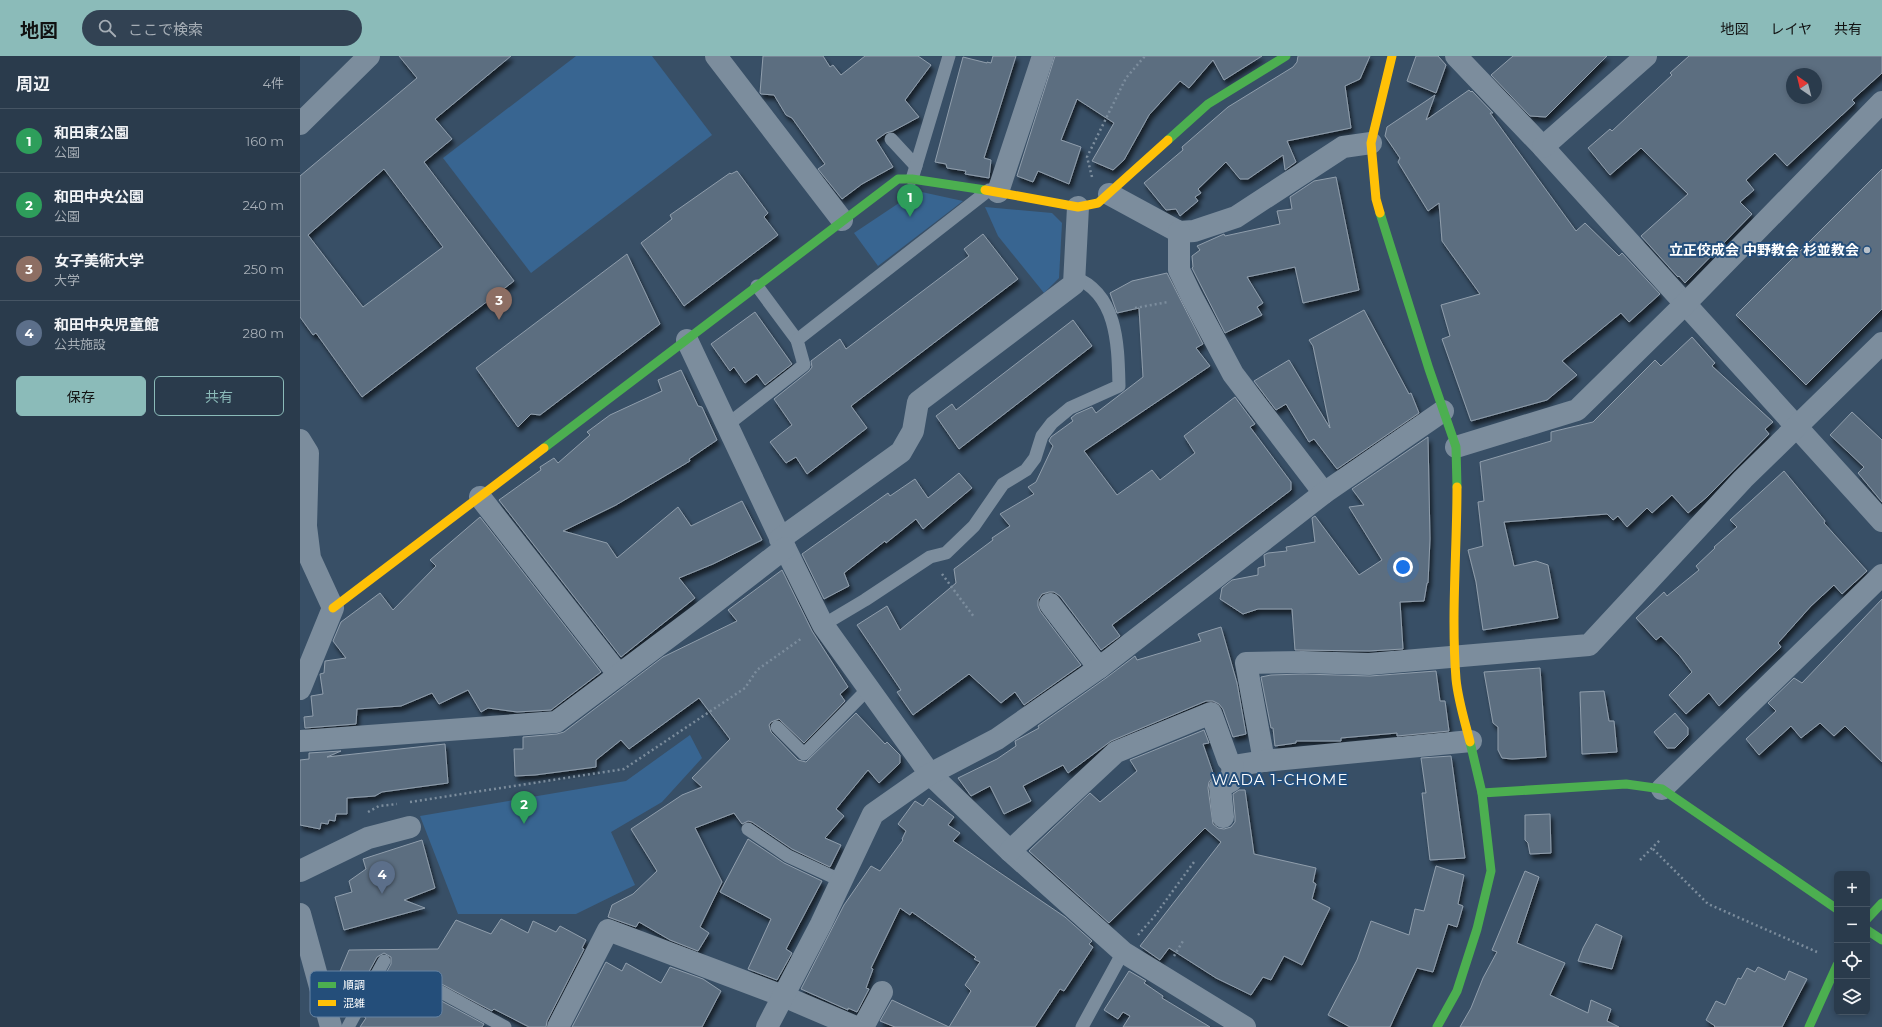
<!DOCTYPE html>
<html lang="ja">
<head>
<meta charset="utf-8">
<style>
  :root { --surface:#2a3b4c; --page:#324253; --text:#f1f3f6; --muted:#a5adb5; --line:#465564; --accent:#8bbbb9 }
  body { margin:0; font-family:Montserrat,"Noto Sans JP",sans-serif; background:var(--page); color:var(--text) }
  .controls { position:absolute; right:12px; bottom:12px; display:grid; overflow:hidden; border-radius:6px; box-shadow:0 2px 6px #0003 }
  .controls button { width:36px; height:36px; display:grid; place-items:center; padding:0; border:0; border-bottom:1px solid var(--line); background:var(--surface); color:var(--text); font:20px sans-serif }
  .compass { position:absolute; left:1486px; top:12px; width:36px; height:36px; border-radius:50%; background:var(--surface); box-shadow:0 2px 6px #0003; rotate:325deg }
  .you { position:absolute; left:1103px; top:511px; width:14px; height:14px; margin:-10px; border:3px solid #fff; border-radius:50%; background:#1a73e8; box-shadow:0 0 0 6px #1a73e833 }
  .badge { display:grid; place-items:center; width:26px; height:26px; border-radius:50%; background:var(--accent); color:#fff; font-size:13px; font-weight:700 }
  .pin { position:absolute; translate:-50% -33px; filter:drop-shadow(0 1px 2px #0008) }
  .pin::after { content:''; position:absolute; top:21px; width:14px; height:12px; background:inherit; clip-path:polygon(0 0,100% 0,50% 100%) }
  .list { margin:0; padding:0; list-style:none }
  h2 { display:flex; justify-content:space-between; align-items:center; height:52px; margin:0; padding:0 16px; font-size:17px }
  h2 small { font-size:13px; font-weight:400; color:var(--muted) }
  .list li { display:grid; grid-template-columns:26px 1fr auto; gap:12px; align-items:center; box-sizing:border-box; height:64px; padding:0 16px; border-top:1px solid var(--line) }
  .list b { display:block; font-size:15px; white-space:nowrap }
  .list p { margin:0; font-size:13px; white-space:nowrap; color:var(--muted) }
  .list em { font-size:13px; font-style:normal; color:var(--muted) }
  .actions { display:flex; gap:8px; padding:12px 16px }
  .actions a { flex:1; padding:9px 0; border:1px solid var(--accent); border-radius:6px; text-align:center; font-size:14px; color:var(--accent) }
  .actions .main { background:var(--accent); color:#111 }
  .icon { flex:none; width:22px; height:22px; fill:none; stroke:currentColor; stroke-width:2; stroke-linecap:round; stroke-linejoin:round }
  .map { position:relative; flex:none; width:1582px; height:971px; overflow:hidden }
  header { display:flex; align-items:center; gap:24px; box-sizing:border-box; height:56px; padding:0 20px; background:var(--accent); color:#111 }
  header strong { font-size:19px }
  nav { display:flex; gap:22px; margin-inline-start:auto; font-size:14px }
  .search { width:280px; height:36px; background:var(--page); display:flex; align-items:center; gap:10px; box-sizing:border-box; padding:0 14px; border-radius:22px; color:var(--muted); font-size:15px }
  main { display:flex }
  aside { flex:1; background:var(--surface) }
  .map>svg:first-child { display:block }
</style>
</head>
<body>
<header>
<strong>地図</strong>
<div class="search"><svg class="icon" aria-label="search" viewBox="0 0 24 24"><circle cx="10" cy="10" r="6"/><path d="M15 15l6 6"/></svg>ここで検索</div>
<nav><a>地図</a><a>レイヤ</a><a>共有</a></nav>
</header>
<main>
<aside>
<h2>周辺<small>4件</small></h2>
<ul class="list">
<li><span class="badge" style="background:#2e9e5b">1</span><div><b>和田東公園</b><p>公園</p></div><em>160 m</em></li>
<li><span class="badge" style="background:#2e9e5b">2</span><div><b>和田中央公園</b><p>公園</p></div><em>240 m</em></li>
<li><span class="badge" style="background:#8d6e63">3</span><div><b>女子美術大学</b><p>大学</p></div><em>250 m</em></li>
<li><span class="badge" style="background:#5c6f8a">4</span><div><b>和田中央児童館</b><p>公共施設</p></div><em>280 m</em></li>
</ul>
<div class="actions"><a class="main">保存</a><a>共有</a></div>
</aside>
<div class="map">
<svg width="1582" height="971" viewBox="0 0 1582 971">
  <defs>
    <filter id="shadow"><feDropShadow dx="2.5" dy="4.5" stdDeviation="2" flood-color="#0009"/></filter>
  </defs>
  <rect width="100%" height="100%" fill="#384f66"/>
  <g fill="#386591">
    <path d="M276,0H352L412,79L231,217L143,102Z"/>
    <path d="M617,135L663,145L578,210L554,177Z"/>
    <path d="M685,151L752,157L762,167L759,222L744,237L698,180Z"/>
    <path d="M390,679L402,702L362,746L311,776L335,829L276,858H158L120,760L326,725Z"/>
  </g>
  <g fill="#5c6e80" stroke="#909eac" fill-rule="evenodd" filter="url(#shadow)">
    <path d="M99,0H211L135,63L152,83L124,106L214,225L62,341L16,277L13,279L0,261V120L117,22ZM84,113L143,191L63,251L8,179Z"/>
    <path d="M463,0H523L530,11L533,9L541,19L565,0H618L631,9L605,44L619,61L593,75L586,77L576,84L593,111L562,128L542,143L518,113L525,108L492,62L486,59L474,39L461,38L460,37Z"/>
    <path d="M693,0H716L684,102L691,104L689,122L665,118L666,115L647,112L646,108L635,106L663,1L687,7V6L691,7Z"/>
    <path d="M755,0H962L924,24L913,4L889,32L880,25L849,59L824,104L813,114L792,105L814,67L777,43L761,84L781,91L769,128L738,115L733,126L717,120Z"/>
    <path d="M998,0H1070L1060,23L1045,30L1051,72L987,85L996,106L985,114L983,99L948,123H940L926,106L898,133L901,137L895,141L898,145L880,160L876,153L866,154L844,127L883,94L882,91L928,51L993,11L997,6Z"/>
    <path d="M1116,0H1138L1146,9L1136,37L1107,25Z"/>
    <path d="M1213,0H1307L1246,61L1230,60L1191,19Z"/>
    <path d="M1389,0H1582V17L1552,44L1555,47L1487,110L1475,97L1446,124L1454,134L1440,146L1452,158L1385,227L1379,220L1378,221L1341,180L1388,138L1341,92L1310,119L1288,92L1310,73L1312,75L1372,19L1370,17ZM1492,18H1516V42H1492Z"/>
    <path d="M1169,34L1171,36L1172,35L1193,57H1190L1276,175L1285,167L1319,200L1322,197L1360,238L1329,266L1321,257L1262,305L1277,319L1247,344L1171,365L1142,283L1150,280L1141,249L1180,238L1142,185L1139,147L1128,155L1098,106L1100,102L1085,80L1087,71L1135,39L1126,64Z"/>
    <path d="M1582,113V253L1506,329L1436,259Z"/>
    <path d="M437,115L468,157L464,161L478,179L384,250L341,187L372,163L370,159L430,117L431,118Z"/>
    <path d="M1036,121L1059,234L1003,247L995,211L947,221L963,247L957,251L962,259L925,277L892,212L893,211L892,200L900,194L897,190L924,178L925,180L980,168L977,155L992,153L990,141L1014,125Z"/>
    <path d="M683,178L718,223L551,350L567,372L507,418L496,401L486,407L470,386L492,369L474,343L509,315L512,311L511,305L540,283L546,293L669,200L664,193Z"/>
    <path d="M327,198L360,268L240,359L231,358L218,371L176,312Z"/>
    <path d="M867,217L903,288L896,292L910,310L784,395L817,439L852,414L860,424L895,397L884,380L935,341L955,368L950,371L991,426V434L812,569L820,580L801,594L760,540L754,536H749L742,538L738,544V550L740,555L781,609L724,649L715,636L701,647L669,618L613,659L597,636L601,634L557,569L587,550L600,574L656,527L654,513L693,484L692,482L710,470L700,458L734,438L728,431L736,426L753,390L749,385L751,381L773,365L771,362L776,358L792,351L796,357L843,321L839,252L817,257L810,237L832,225Z"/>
    <path d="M1064,254L1109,338L1111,337L1119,357L1037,413L1014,383L1009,386L986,348L976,354L954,325L989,304L1030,372L1013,290L1009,284Z"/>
    <path d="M455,256L492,308L465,329L457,318L445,327L434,311L430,315L411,288Z"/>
    <path d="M773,264L792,290L659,393L636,360L652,348L656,354Z"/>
    <path d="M1392,281L1415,307L1412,310L1473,366L1465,373L1469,378L1407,441L1388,457L1372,439L1352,457L1347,452L1327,471L1318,460L1313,464L1307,458L1204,466L1214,510L1236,505L1248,509L1258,562L1183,574L1176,526L1168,494L1183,490L1178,446L1184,445L1180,406L1251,385V376L1293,366L1355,304L1361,310Z"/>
    <path d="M381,314L398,350L402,351L417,384L389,403L390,405L316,449L263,475L307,487L317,502L378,451L391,470L442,445L462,484L413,508L379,522L395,542L321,601L199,444L241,414L240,411L254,402L258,407L290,379L287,376L310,359L362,335L358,324Z"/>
    <path d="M1552,356L1582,384V446L1558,417L1564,411L1530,379Z"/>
    <path d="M1128,381L1130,483L1128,527H1127L1124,545L1100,546L1103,593L1069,595L995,594L992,553H958L943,558L920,543L922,532L932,524L958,519V512L965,510L964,499L968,497L987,495L986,491L1015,486L1012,462L1015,460L1059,519L1082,504L1049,451L1064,449L1052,433Z"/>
    <path d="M1484,415L1525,465L1524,467L1567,515L1542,538L1534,529L1511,550L1478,587L1481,591L1419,650L1409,637L1386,658L1369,639L1392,616L1380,600L1361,580L1356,584L1336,562L1364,536L1367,540L1399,514L1396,510L1415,492L1414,491L1437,471L1430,464Z"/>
    <path d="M659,417L672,432L623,473L616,463L586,487L585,485L544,517L549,530L524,543L502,498L588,437L590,440L615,423L628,442Z"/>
    <path d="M180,461L301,616L251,654L217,656L188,652L181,656L168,634L139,648L132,637L101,650L57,653L56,668L5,672L4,661L13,660L11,640L23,638L20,618L24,617L25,605L46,602L33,585L41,566L80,537L93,554L136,510L130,504Z"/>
    <path d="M482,514L512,575L548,631L540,638L545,645L504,687L479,663L471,666L469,669L471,676L498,704L506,706L556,657L585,688L587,686L600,699V707L579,727L568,714L536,753L544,760L525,782L541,789L530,811L492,793L452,766L448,765L442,768L434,757L395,772L422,826L400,871L409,877L398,895L370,884L339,866L336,871L308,861L312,849L333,838L357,815L331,773L382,739L402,731L392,722L430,683L399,642L329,693L321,684L296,704V711L235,719L215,720L214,693H223V681L257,678L264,676L363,601L437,565L428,554Z"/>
    <path d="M1582,543V706L1545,670L1534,680L1520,667L1501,682L1491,670L1459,699L1446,683L1476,655L1468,647L1494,622L1502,627Z"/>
    <path d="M921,571L937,627L946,678L933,681L923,653L919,648L913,645H906L811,685L768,717L763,709L723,730L731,745L704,758L690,730L671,740L658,722L697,703L716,690L715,685L739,672L738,670L806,622L835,600L837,604L901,585L898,578Z"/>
    <path d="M1240,612L1246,701L1212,703L1202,702L1198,694V671L1193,667L1184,616Z"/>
    <path d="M1136,615L1140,645H1145L1149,675L1097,680V677L1041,682V685H996V687L975,690L973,672H971L961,621L971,619L1003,618L1070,620Z"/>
    <path d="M1304,635L1309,665H1314L1317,696L1282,698L1280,636Z"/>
    <path d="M1375,657L1388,672V679L1375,692H1367L1354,676Z"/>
    <path d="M904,674L909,687L903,688L914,720L909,726L908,732L913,768L918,772L924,773L931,771L935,766V760L933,738L939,734H945L954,798L1016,812L1013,826L1016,828L1012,843L1030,852L1002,909L984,900L971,924L963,921L951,939L916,922L869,892L860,904L840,890L921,786L905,772L809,867L729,795L790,737L800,746L837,715L830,704Z"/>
    <path d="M145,688L148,727L82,736L75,740L47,742V758H36L35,765L29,764L28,768L21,767L20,773L0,769V704L9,703V697L41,695L27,701Z"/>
    <path d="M1151,700L1165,802L1130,804L1122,737H1126L1121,702Z"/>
    <path d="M629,742L654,761L648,769L660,777L653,785L765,861L792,885L789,888L793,891L764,935L760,933L735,971H649L671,935L665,929L680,906L674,903L676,901L612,856L610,859L600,852L571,912L573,913L566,932L569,933L557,956L548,952V954L501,933L544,849L571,810L580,815L603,784L602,783L606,775L598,768L615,745L623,750Z"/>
    <path d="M1250,758L1251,797L1230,798L1228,787L1225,784V759Z"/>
    <path d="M448,783L484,807L522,825L486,893L492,897L477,924L448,913L471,863L420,836Z"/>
    <path d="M122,784L135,832L104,844L125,852L44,874L35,841L52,836L49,825L66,813L63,803Z"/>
    <path d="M1136,810L1164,819L1158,848L1163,850L1157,871L1148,868L1133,916L1117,912L1090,971H1050L1028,959L1057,904L1071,865L1109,879L1115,853L1124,855Z"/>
    <path d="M1225,815L1239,821L1217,887L1265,907L1250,939L1288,957L1291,944L1311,953L1307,965L1319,971H1160L1171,952L1183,922L1197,896L1192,894Z"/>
    <path d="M201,863L228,877L233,865L256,876L260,870L286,884L282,892L284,893L247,965L246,971H229L194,953L192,955L123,918L116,923V930L119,933L184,968L182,971H60L66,962L63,960L91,908V901L84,897L77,901L51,948L35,938L33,932L49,894L138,893L156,864L191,878Z"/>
    <path d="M1296,868L1322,880L1312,913L1278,905L1283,892Z"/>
    <path d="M306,906L322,915L326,907L361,927L370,911L403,923L421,935L402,971H272Z"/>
    <path d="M1458,911L1485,924L1489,915L1507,923L1482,971H1414L1415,970L1406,964L1416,945L1425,949L1438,922L1441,923L1447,912L1455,916Z"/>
    <path d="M829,915L846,925L844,927L863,940L862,942L910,971H823L830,960L823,956L818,963L804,954Z"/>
    <path d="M592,944L649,971H595L580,965Z"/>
  </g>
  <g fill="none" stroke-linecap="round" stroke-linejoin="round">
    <g stroke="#7c8d9d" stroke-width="2.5" stroke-dasharray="2 3" stroke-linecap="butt">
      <path d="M792,121L787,101L826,22L845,0"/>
      <path d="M835,252L868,246"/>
      <path d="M642,518L674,561"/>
      <path d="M110,746L324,713L445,632L457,614L502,582"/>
      <path d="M68,756L79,750L97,748"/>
      <path d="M1353,793L1408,848L1517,896"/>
      <path d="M1340,804L1361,783"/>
      <path d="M838,879L853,862L894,806"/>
      <path d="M874,900L883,885"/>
    </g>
    <g stroke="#7c8d9d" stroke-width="13">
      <path d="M591,83L616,110"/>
      <path d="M612,123L649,0"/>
      <path d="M457,230L497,284"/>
      <path d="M427,369L504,309L497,284L689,134"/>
      <path d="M523,569L565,544L630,501L646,497L674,470L703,428L726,414L735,402L742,380L752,367L770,352L819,330C818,290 818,238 774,221"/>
      <path d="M477,671L504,698L568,633"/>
      <path d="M448,773L488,800L542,825"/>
      <path d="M123,926L205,971"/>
      <path d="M48,971L84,905"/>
      <path d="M782,971L823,896"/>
    </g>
    <g stroke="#7c8d9d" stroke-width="22">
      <path d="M416,0L542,164"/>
      <path d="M1156,0L1243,91L1582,465"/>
      <path d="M0,68L69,0"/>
      <path d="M1243,91L1346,0"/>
      <path d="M698,136L743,0"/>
      <path d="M809,138L879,176L894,175L936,161L1043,91L1071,87"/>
      <path d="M879,176V214L892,241L933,318L1024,437"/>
      <path d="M387,284L485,492L523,569L630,718L710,795L823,896L945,971"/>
      <path d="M0,384L8,397L6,470L10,502L33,552L0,633"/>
      <path d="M1156,391L1277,354L1385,248L1582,46"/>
      <path d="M180,441L319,619"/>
      <path d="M480,483L601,396L613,375L618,346L774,228L778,151"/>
      <path d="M750,548L799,612"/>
      <path d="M0,685L256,666L396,561L485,492"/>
      <path d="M964,705L946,607L1003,606L1069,608L1289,589L1443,423L1582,287"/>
      <path d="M1362,733L1582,519"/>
      <path d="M923,761L920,731L931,725L933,710L964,705L1171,685"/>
      <path d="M710,795L816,696L911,657L928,704L933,710"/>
      <path d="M0,815L68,782L110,771"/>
      <path d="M0,858L31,971"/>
      <path d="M258,971L308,874L483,940L556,971"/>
      <path d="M467,971L521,868L573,758L630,718L697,683L799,612L1024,437L1143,355"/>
      <path d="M563,971L582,936"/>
    </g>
    <g stroke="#4caf50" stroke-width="9">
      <path d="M868,84L908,48L986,0"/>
      <path d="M1080,157L1129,313L1156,391L1157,431"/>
      <path d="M244,392L598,123H612L685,134"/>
      <path d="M1182,737L1326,728L1362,733L1537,853"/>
      <path d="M1567,863L1582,847"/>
      <path d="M1567,874L1582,884"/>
      <path d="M1137,971L1157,935L1177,873L1191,815L1182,737L1170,686"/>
      <path d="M1509,971L1537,909"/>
    </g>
    <g stroke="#ffc107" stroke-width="9">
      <path d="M685,134L778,151L798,147L868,84"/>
      <path d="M1080,157L1076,143L1071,87L1092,0"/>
      <path d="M1157,431C1157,495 1151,559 1156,623C1158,644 1165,666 1170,686"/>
      <path d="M33,552L244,392"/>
    </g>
  </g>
  <circle fill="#b9c1c9" stroke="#244e7a" stroke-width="1.5" cx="1567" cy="194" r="4"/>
  <g text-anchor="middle" stroke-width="4" stroke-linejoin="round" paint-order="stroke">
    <g font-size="14" font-weight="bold" fill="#fff" stroke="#244e7a" text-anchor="end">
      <text x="1559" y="199">立正佼成会 中野教会 杉並教会</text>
    </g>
    <g font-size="15" letter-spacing="1" fill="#fff" stroke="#244e7a">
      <text x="980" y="729">WADA 1-CHOME</text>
    </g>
  </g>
  <rect x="10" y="915" width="132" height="46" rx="6" fill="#244e7a" stroke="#6683a2" stroke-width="1"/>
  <rect x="18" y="926" width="18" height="6" fill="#4caf50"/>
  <rect x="18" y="944" width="18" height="6" fill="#ffc107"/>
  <g font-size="11" fill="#fff">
    <text x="43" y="933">順調</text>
    <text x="43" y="951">混雑</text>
  </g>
</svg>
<div class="controls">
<button>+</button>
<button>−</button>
<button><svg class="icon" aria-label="locate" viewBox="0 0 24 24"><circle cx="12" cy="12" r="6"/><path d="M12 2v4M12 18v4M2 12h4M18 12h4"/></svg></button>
<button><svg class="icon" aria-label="layers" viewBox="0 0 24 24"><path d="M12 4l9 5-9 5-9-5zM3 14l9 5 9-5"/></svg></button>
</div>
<svg class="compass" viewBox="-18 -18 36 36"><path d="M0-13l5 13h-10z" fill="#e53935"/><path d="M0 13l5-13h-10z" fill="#a5adb5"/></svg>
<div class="you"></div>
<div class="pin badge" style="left:610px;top:161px;background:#2e9e5b">1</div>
<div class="pin badge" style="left:224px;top:768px;background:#2e9e5b">2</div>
<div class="pin badge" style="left:199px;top:264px;background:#8d6e63">3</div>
<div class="pin badge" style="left:82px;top:838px;background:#5c6f8a">4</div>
</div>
</main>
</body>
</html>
